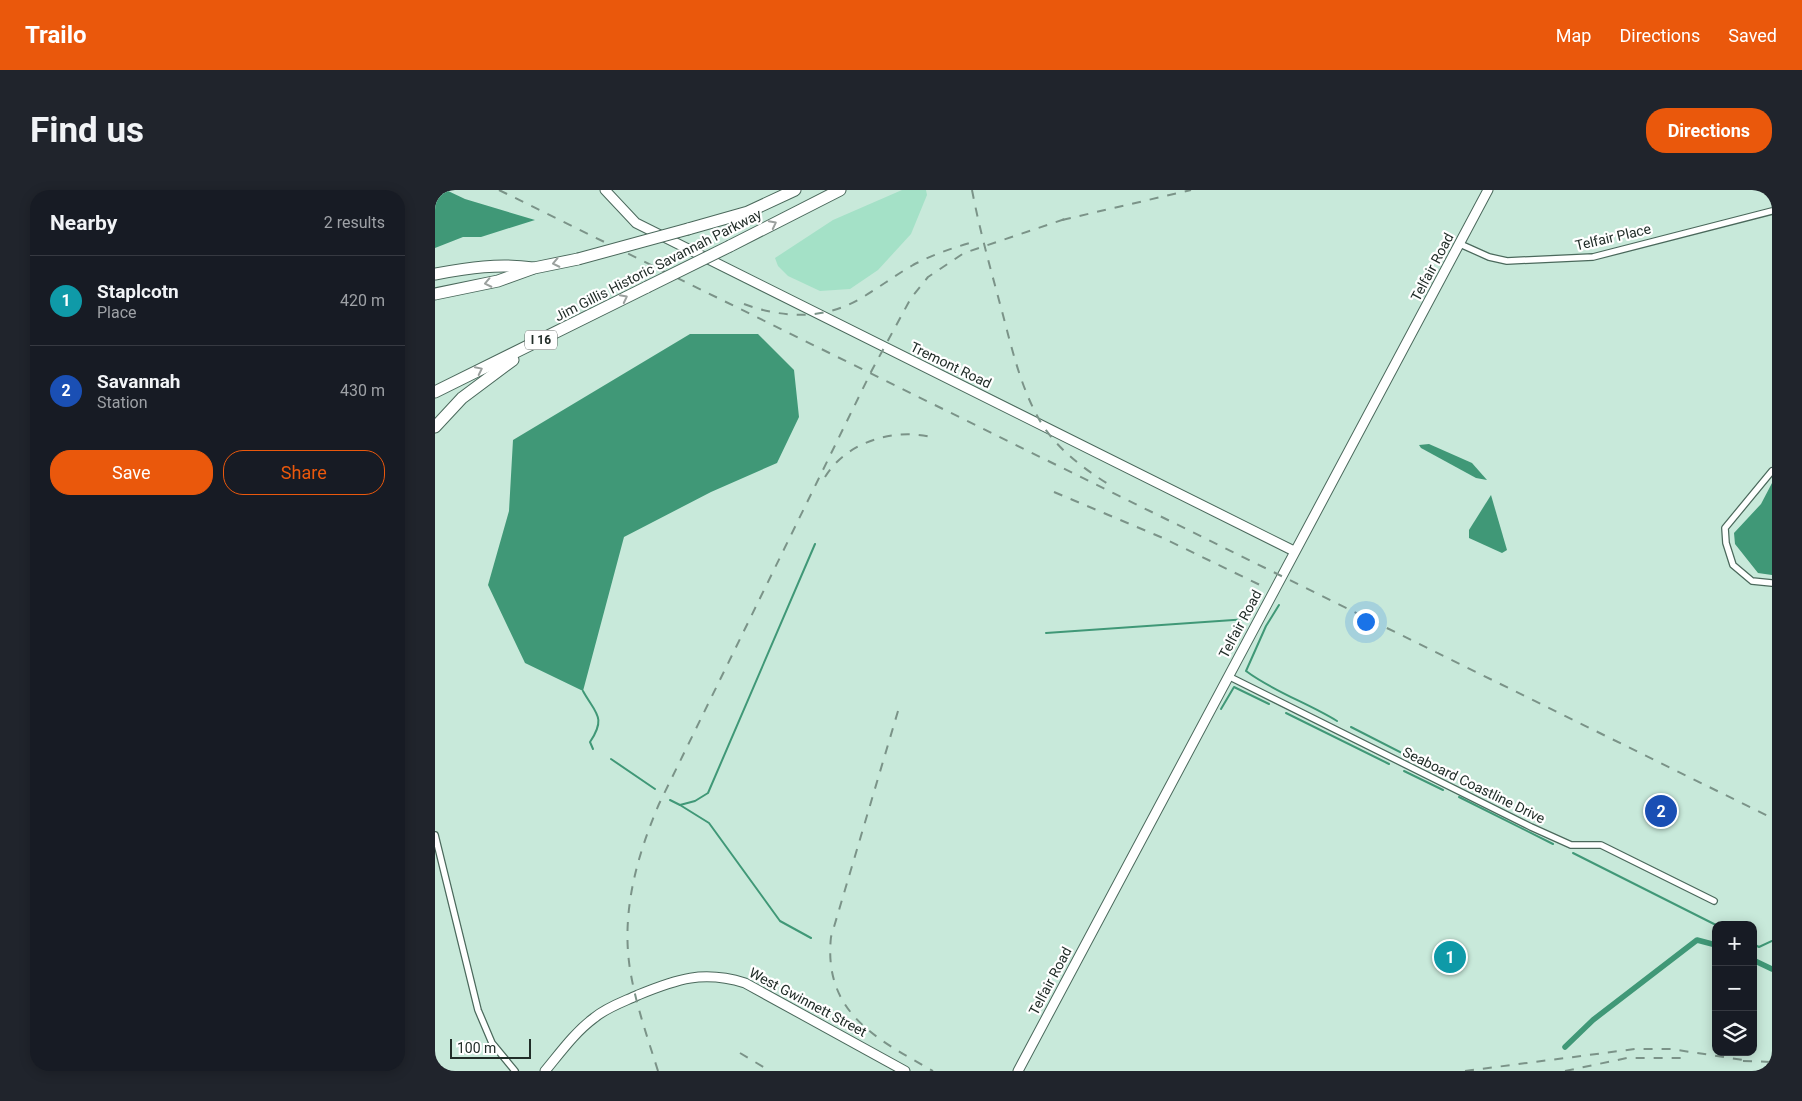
<!DOCTYPE html>
<html lang="en">
<head>
<meta charset="utf-8">
<style>
  :root { --surface:#171b24; --page:#20242c; --text:#f1f3f6; --muted:#9ea1a6; --line:#363941; --accent:#ea580c }
  body { margin:0; font-family:Roboto,sans-serif; background:var(--page); color:var(--text) }
  .controls { position:absolute; right:15px; bottom:15px; display:grid; overflow:hidden; border-radius:10px; box-shadow:0 2px 12px #0003 }
  .controls button { width:45px; height:45px; display:grid; place-items:center; padding:0; border:0; border-bottom:1px solid var(--line); background:var(--surface); color:var(--text); font:25px sans-serif }
  .scale { position:absolute; left:15px; bottom:12px; width:81px; box-sizing:border-box; padding-left:5px; border:2px solid #212d28; border-top:0; font-size:14px; line-height:18px; white-space:nowrap; color:#212d28; -webkit-text-stroke:4px #fff; paint-order:stroke }
  .you { position:absolute; left:930px; top:431px; width:18px; height:18px; margin:-12px; border:4px solid #fff; border-radius:50%; background:#1a73e8; box-shadow:0 0 0 8px #1a73e833 }
  .badge { display:grid; place-items:center; width:32px; height:32px; border-radius:50%; background:var(--accent); color:#fff; font-size:16px; font-weight:700 }
  .pin { position:absolute; translate:-50% -50%; border:2px solid #fff; box-shadow:0 1px 5px #0006 }
  .list { margin:0; padding:0; list-style:none }
  h2 { display:flex; justify-content:space-between; align-items:center; height:65px; margin:0; padding:0 20px; font-size:21px }
  h2 small { font-size:16px; font-weight:400; color:var(--muted) }
  .list li { display:grid; grid-template-columns:32px 1fr auto; gap:15px; align-items:center; box-sizing:border-box; height:90px; padding:0 20px; border-top:1px solid var(--line) }
  .list b { display:block; font-size:19px; white-space:nowrap }
  .list p { margin:0; font-size:16px; white-space:nowrap; color:var(--muted) }
  .list em { font-size:16px; font-style:normal; color:var(--muted) }
  .actions { display:flex; gap:10px; padding:15px 20px }
  .actions a { flex:1; padding:11px 0; border:1px solid var(--accent); border-radius:20px; text-align:center; font-size:18px; color:var(--accent) }
  .actions .main { background:var(--accent); color:#fff }
  .icon { flex:none; width:28px; height:28px; fill:none; stroke:currentColor; stroke-width:2; stroke-linecap:round; stroke-linejoin:round }
  .map { position:relative; flex:none; width:1337px; height:881px; overflow:hidden; border-radius:20px }
  header { display:flex; align-items:center; gap:30px; box-sizing:border-box; height:70px; padding:0 25px; background:var(--accent); color:#fff }
  header strong { font-size:24px }
  nav { display:flex; gap:28px; margin-inline-start:auto; font-size:18px }
  .intro { display:flex; align-items:center; justify-content:space-between; box-sizing:border-box; height:120px; padding:0 30px }
  h1 { margin:0; font-size:35px }
  .button { padding:12px 22px; border-radius:20px; background:var(--accent); color:#fff; font-size:18px; font-weight:700 }
  main { display:flex; gap:30px; padding:0 30px }
  aside { flex:1; background:var(--surface); border-radius:20px; box-shadow:0 2px 12px #0003 }
  .map>svg:first-child { display:block }
</style>
</head>
<body>
<header>
<strong>Trailo</strong>
<nav><a>Map</a><a>Directions</a><a>Saved</a></nav>
</header>
<div class="intro"><h1>Find us</h1><a class="button">Directions</a></div>
<main>
<aside>
<h2>Nearby<small>2 results</small></h2>
<ul class="list">
<li><span class="badge" style="background:#0f9aa8">1</span><div><b>Staplcotn</b><p>Place</p></div><em>420 m</em></li>
<li><span class="badge" style="background:#1a4fb4">2</span><div><b>Savannah</b><p>Station</p></div><em>430 m</em></li>
</ul>
<div class="actions"><a class="main">Save</a><a>Share</a></div>
</aside>
<div class="map">
<svg width="1337" height="881" viewBox="0 0 1337 881">
  <rect width="100%" height="100%" fill="#c8e9da"/>
  <path fill="#a4e1c7" d="M467,0H491L492,5L476,44L443,80L415,99L385,101L353,86L343,76L340,68L398,30Z"/>
  <g fill="#409877">
    <path d="M0,0H11L30,9L100,30L46,47H28L0,58Z"/>
    <path d="M255,144H323L359,180L364,227L342,273L276,302L189,347L148,501L90,473L53,395L74,321L78,250Z"/>
    <path d="M994,254L1037,273L1052,290L1041,288L986,258L984,255Z"/>
    <path d="M1337,293V385L1323,383L1300,354L1299,343L1326,314Z"/>
    <path d="M1056,305L1072,360L1067,363L1034,348V340Z"/>
  </g>
  <g fill="none" stroke-linecap="round" stroke-linejoin="round">
    <g stroke="#409877" stroke-width="2">
      <path d="M844,415L831,436L811,481C839,502 873,513 902,531"/>
      <path d="M611,443L813,429"/>
      <path d="M148,501C160,523 172,527 155,552L158,559"/>
      <path d="M786,519L799,497L834,514"/>
      <path d="M851,523L954,574"/>
      <path d="M916,537L1012,586"/>
      <path d="M176,569L220,599"/>
      <path d="M969,581L1008,600"/>
      <path d="M1028,593L1045,601"/>
      <path d="M1024,607L1118,654"/>
      <path d="M235,610L245,615L260,611L273,603L380,354"/>
      <path d="M245,615L274,633L345,731L376,748"/>
      <path d="M1138,663L1281,735"/>
      <path d="M1318,754L1324,757L1337,751"/>
    </g>
    <g stroke="#409877" stroke-width="5.5">
      <path d="M1318,770L1337,779"/>
      <path d="M1130,857L1158,830L1262,750L1281,755"/>
    </g>
    <g stroke="#4b695c" stroke-width="8">
      <g id="street">
        <path d="M1025,54L1054,67L1072,71L1158,67L1337,21"/>
        <path d="M1337,281L1290,338L1291,353L1298,375L1317,391L1337,393"/>
        <path d="M793,486L1096,637L1136,655H1166L1279,711"/>
        <path d="M0,645L43,820L57,853L80,881"/>
      </g>
    </g>
    <g stroke="#4b695c" stroke-width="11">
      <g id="secondary">
        <path d="M170,0L201,33L859,361"/>
        <path d="M110,881C125,863 140,842 159,828C172,817 188,812 203,805C242,789 268,780 310,793L470,881"/>
        <path d="M583,881L1053,0"/>
      </g>
    </g>
    <g stroke="#4b695c" stroke-width="13">
      <g id="highway">
        <path d="M253,39L313,22L360,0"/>
        <path d="M295,56L405,0"/>
        <path d="M0,84C33,78 64,73 98,78"/>
        <path d="M0,104L63,91L99,78L143,69"/>
        <path d="M0,202L212,97"/>
        <path d="M0,237L27,208L78,170"/>
      </g>
    </g>
    <use href="#street" stroke="#fff" stroke-width="5.5"/>
    <use href="#secondary" stroke="#fff" stroke-width="9"/>
    <use href="#highway" stroke="#fff" stroke-width="11"/>
    <g stroke="#7b9388" stroke-width="2" stroke-dasharray="9 9" stroke-linecap="butt">
      <path d="M64,0L1337,628"/>
      <path d="M537,0C545,42 557,84 568,125C578,163 587,202 608,236C625,261 648,278 673,294"/>
      <path d="M627,30L756,0"/>
      <path d="M309,114C347,128 387,130 423,110C442,99 459,86 478,75C499,64 520,57 542,51"/>
      <path d="M390,287C412,251 461,237 500,248"/>
      <path d="M619,302L728,348L825,395"/>
      <path d="M463,521L396,747C388,823 442,849 498,881"/>
      <path d="M305,863L335,881"/>
      <path d="M1308,871L1337,872"/>
      <path d="M223,881C213,849 202,818 196,785C185,726 201,668 224,614L437,180L476,108L493,87L529,63L633,28"/>
      <path d="M1030,881L1200,859H1236L1315,871"/>
      <path d="M1130,881L1192,868H1251"/>
    </g>
    <g stroke="#4b695c" stroke-width="13" stroke-linecap="butt">
      <g id="highway-bridge">
        <path d="M143,69L253,39"/>
        <path d="M212,97L295,56"/>
      </g>
    </g>
    <use href="#highway-bridge" stroke="#fff" stroke-width="11"/>
  </g>
  <defs><path id="oneway-chevron" d="M-2-3.5L2.5 0L-2 3.5" fill="none" stroke-width="1.6" stroke-linecap="round" stroke-linejoin="round" transform="scale(1.25)"/></defs>
  <g stroke="#9ba09e">
    <use href="#oneway-chevron" transform="translate(338 34) rotate(-27)"/>
    <use href="#oneway-chevron" transform="translate(121 73) rotate(168)"/>
    <use href="#oneway-chevron" transform="translate(53 93) rotate(168)"/>
    <use href="#oneway-chevron" transform="translate(189 108) rotate(-27)"/>
    <use href="#oneway-chevron" transform="translate(44 180) rotate(-26)"/>
  </g>
  <g text-anchor="middle" stroke-width="4.5" stroke-linejoin="round" paint-order="stroke">
    <rect fill="#fff" stroke="#646c68" stroke-width="1" x="90" y="140.5" width="32" height="19" rx="4"/>
    <g font-size="12" font-weight="bold" fill="#212d28">
      <text x="106" y="154">I 16</text>
    </g>
    <g font-size="14" fill="#212d28" stroke="#fff">
      <text transform="translate(1178 47) rotate(-13)" y="5">Telfair Place</text>
      <text transform="translate(223 75) rotate(-27)" y="5">Jim Gillis Historic Savannah Parkway</text>
      <text transform="translate(997 77) rotate(-62)" y="5">Telfair Road</text>
      <text transform="translate(516 175) rotate(26)" y="5">Tremont Road</text>
      <text transform="translate(805 434) rotate(-62)" y="5">Telfair Road</text>
      <text transform="translate(1039 595) rotate(26)" y="5">Seaboard Coastline Drive</text>
      <text transform="translate(615 791) rotate(-62)" y="5">Telfair Road</text>
      <text transform="translate(373 812) rotate(28)" y="5">West Gwinnett Street</text>
    </g>
  </g>
</svg>
<div class="controls">
<button>+</button>
<button>−</button>
<button><svg class="icon" aria-label="layers" viewBox="0 0 24 24"><path d="M12 4l9 5-9 5-9-5zM3 14l9 5 9-5"/></svg></button>
</div>
<div class="scale">100 m</div>
<div class="you"></div>
<div class="pin badge" style="left:1015px;top:767px;background:#0f9aa8">1</div>
<div class="pin badge" style="left:1226px;top:621px;background:#1a4fb4">2</div>
</div>
</main>
</body>
</html>
